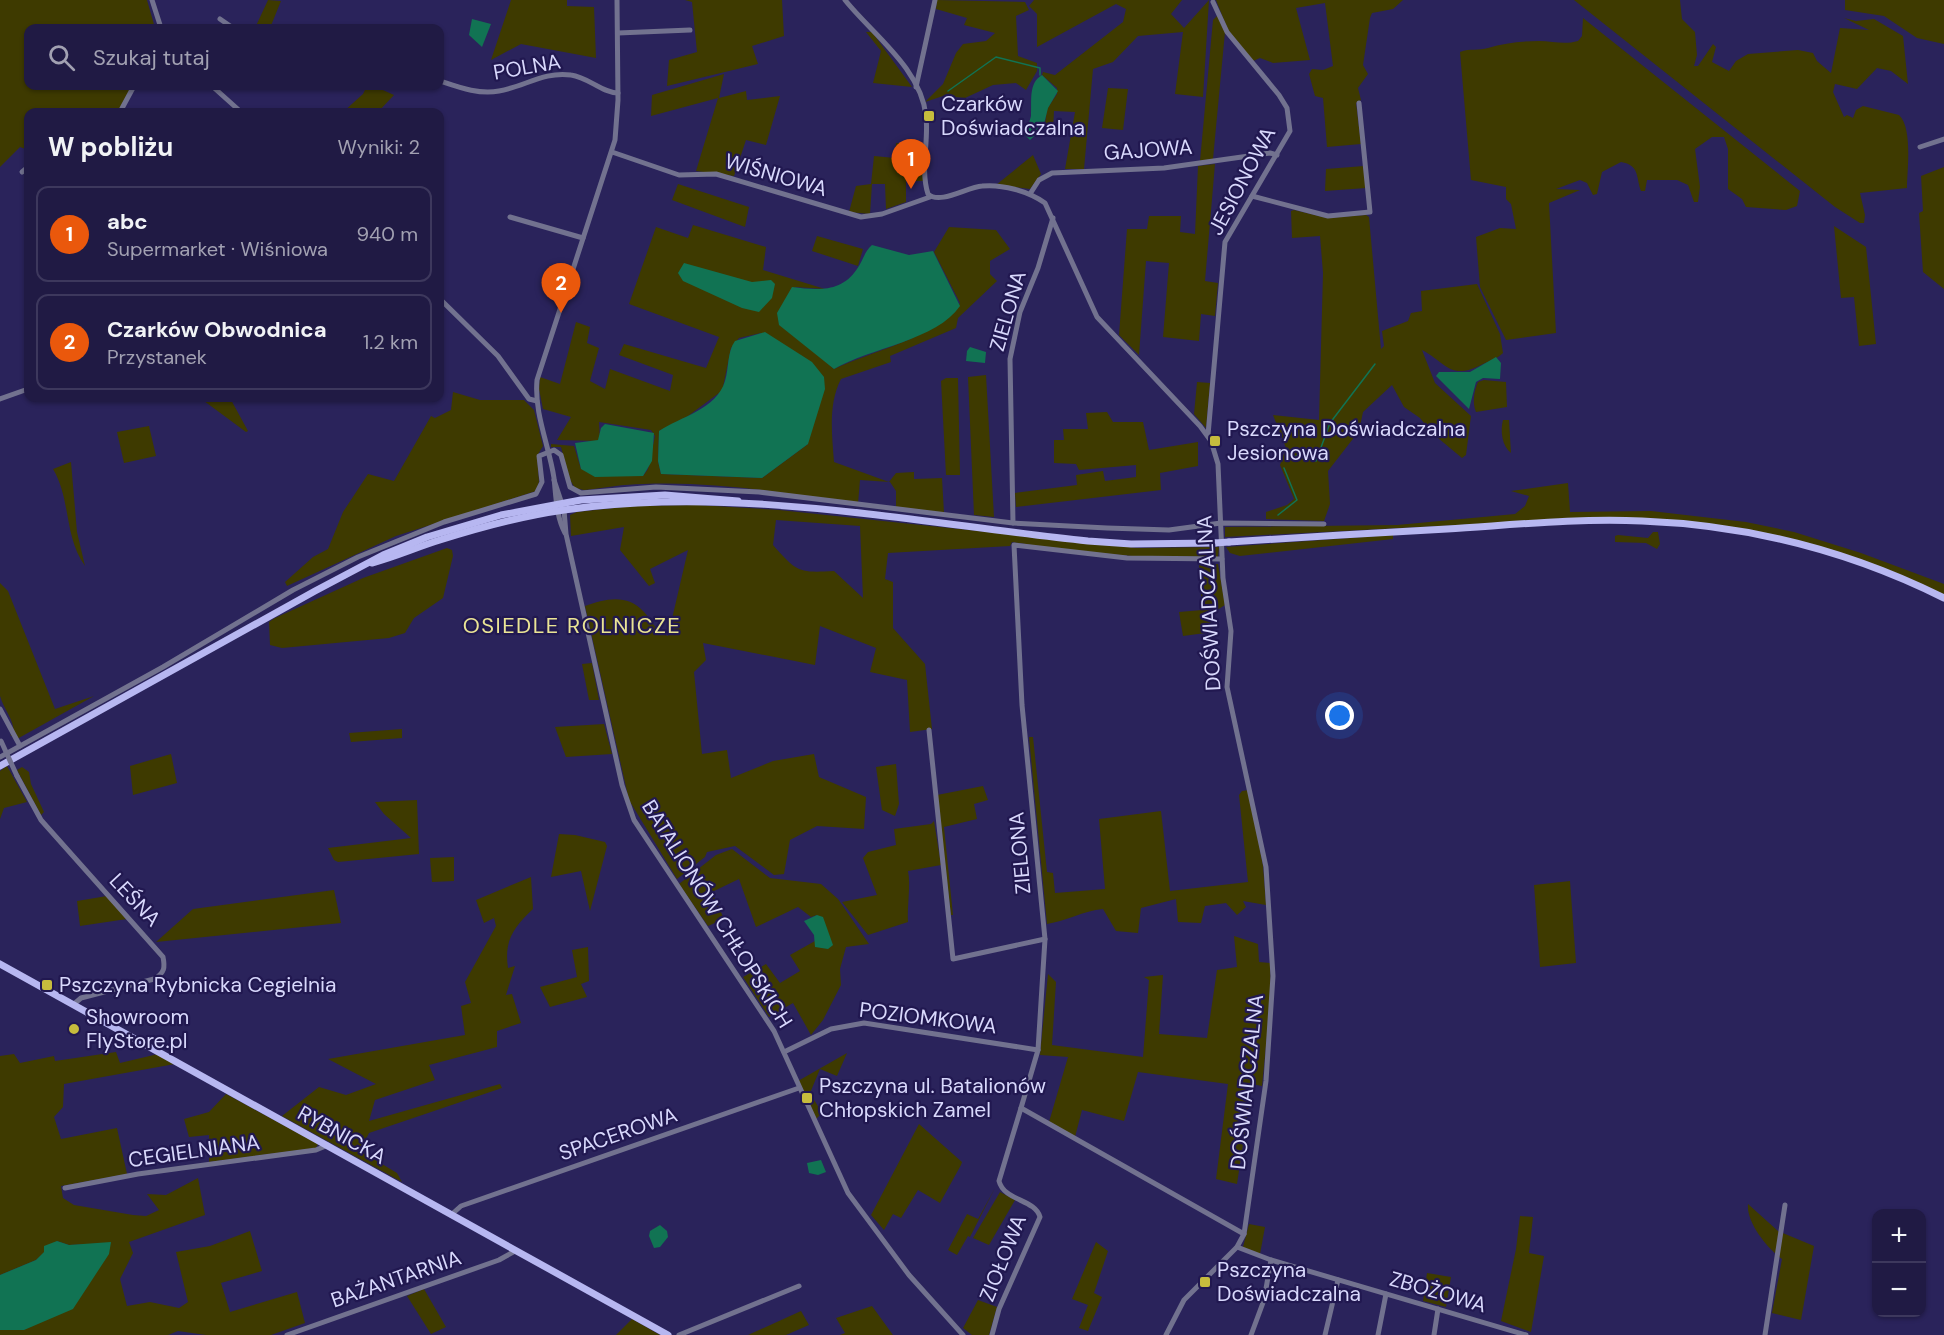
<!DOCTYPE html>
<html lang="pl">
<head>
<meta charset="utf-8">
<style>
  :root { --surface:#201a44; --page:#28234b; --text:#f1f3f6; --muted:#a2a1b2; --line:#3d385d; --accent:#ea580c }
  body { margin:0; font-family:"DM Sans",sans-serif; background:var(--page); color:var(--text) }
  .controls { position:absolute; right:18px; bottom:18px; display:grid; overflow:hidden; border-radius:12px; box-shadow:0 2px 4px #0004 }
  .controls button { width:54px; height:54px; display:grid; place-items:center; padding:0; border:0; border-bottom:2px solid var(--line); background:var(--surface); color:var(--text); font:30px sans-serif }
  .you { position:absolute; left:1340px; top:716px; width:21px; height:21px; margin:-15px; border:4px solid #fff; border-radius:50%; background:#1a73e8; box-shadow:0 0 0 9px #1a73e833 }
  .badge { display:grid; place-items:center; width:39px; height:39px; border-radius:50%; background:var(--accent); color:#fff; font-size:20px; font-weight:700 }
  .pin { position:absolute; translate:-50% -50px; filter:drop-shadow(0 2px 3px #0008) }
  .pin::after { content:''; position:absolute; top:32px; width:21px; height:18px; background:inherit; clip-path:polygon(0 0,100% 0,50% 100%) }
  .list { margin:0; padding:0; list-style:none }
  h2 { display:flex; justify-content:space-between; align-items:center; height:78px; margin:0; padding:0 24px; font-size:26px }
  h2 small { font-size:20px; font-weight:400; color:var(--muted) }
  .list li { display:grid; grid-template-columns:39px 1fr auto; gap:18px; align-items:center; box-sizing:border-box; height:96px; margin:0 12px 12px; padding:0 12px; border:2px solid var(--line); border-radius:12px }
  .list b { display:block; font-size:22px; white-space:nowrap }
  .list p { margin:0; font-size:20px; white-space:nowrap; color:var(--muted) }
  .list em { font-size:20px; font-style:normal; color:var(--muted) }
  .icon { flex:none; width:33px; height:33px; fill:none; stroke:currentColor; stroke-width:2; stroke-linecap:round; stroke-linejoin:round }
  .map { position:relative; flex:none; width:1944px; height:1335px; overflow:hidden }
  .search { position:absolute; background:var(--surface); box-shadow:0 2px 4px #0004; left:24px; top:24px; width:420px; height:66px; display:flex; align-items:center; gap:15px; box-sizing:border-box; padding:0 21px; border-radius:12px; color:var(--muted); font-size:22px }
  .panel { position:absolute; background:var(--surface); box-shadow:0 2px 4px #0004; left:24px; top:108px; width:420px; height:294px; border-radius:12px }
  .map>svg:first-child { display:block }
</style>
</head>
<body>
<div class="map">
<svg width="1944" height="1335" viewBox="0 0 1944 1335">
  <rect width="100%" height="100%" fill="#2a235b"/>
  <g fill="#3e3a00" fill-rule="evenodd">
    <path d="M0,0H147L155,28H28V86H132L120,112H28V150L20,147L0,167Z"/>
    <path d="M268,0L281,1L270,28H255Z"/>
    <path d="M511,0H567V6L594,7L596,58L521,44L491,60Z"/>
    <path d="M685,0H782L784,36L752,46L758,64L667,86L669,60L697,52L692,2Z"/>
    <path d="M937,0L1025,2L1029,10L1016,16L1018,56L1037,63V71L1026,90L1016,83L993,85L965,98L943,96L925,102L943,84L956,53L963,44L986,41L995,33L964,25L967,18L936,9Z"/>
    <path d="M1034,0H1182L1171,14L1184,28L1209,0L1203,97L1175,94L1183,32L1138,36L1113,62L1093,69L1084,169H1065L1075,112L1054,111L1053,128L1045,124L1047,109L1057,94V88L1042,75L1043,72L1055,75L1123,22L1126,9L1116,4L1037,47V14L1029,6Z"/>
    <path d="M1216,0H1403L1393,9L1372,13L1370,18L1363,65L1368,74L1358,88L1361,100L1356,103L1361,144L1327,147L1323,98L1315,96L1309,74L1312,69L1323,70L1333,66L1325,3L1296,8L1310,60L1273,63L1260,58L1253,61L1228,30Z"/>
    <path d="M1574,0H1680L1682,19L1695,32L1697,55L1694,66H1698L1713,44L1716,47L1712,62L1729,71L1736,61L1748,54L1798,50L1813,53L1817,61L1831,73L1840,28L1869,30L1844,18L1856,21L1874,19L1903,36L1908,84L1891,71L1877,68L1857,89L1835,84L1833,92L1844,117L1847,115L1853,118L1856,110L1863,106L1899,115C1913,128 1907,171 1907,188L1860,193L1865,215L1864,223H1860L1835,207Z"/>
    <path d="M1845,0H1944V44L1917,38L1884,16L1845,10Z"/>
    <path d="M1218,15L1225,32L1213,159L1200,161L1213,20Z"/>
    <path d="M1583,18L1800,191L1797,206L1786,210L1746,207L1742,199L1728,189V149L1724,137H1712L1695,149L1700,187L1698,202H1694L1688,185L1677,180H1647L1645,191H1641C1636,178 1640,165 1621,162L1602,172L1597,194L1593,195L1587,183L1580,180L1556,189L1580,190L1549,203L1556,333L1506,340L1480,287L1476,237L1500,228L1516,229L1511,204L1506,199V187L1471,180L1460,52C1470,48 1479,51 1488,48C1504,43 1522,41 1539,41C1553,41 1564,45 1578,41L1582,36Z"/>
    <path d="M866,32H872L912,87L873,83L881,51Z"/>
    <path d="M724,74L719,98L746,91L747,100L780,96L766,145L746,140L734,176L696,171L718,98L651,116L652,95Z"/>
    <path d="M367,86H374L394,95L378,112H343L363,94Z"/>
    <path d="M1108,88L1128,89L1123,130L1102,128Z"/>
    <path d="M896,143L924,146V181H906V202L886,209L885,184H872L870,214L849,212L856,186L871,184L874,156L895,158Z"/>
    <path d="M1033,155L1041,174L1030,189L996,185Z"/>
    <path d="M1215,164L1205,281L1218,283L1215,316L1201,314L1199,341L1163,337L1169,263L1146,261L1139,355L1119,335L1127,229H1147L1149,216H1181L1180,232L1195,234L1198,166Z"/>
    <path d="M1364,166L1366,188L1325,191L1326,169Z"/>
    <path d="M1944,167V289L1923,272L1919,213L1923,211L1921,176Z"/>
    <path d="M678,184L749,207L745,227L672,200Z"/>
    <path d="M1294,210L1327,218L1366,215L1369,217L1381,349L1384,346L1382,331L1408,321L1411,313L1422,311L1421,291L1477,284L1500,334L1503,353C1498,358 1490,361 1483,364C1450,381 1448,364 1422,350L1435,383L1471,416L1466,455L1462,458L1432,433L1420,418L1404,407L1392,385L1363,412L1359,431L1328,471L1330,504L1324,521L1266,519V512L1287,505L1294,499L1280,465L1286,448L1273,415L1319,420L1323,273L1320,236L1292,238L1291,211Z"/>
    <path d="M693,225L766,247L763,270L825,289L795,287L804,342L834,369C871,351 939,337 960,303L934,252L949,227L996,230L1010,249L990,261V274L997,281L958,318L956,328L890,356L891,362L841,379C828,404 832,434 834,462L889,482L896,473L914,472V479L942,478L944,513L896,508V491L890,482L860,480L858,504C787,493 715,481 643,484C624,484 604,488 584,490L575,488L570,480L561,447H551V444L574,446L581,469L643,476L648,469L655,436L651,430L599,422L600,441L557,440L571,417L543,409L539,389L540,377L560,384L576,322L590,327L587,343L599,348L590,381L605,389L610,369L670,391L673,375L619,355L624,344L706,368L719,337L629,304L656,227L688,238ZM761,333L808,444L762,478L661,474L658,461L659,431L688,416L719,393L725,392L723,387L731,348L739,338Z"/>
    <path d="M1834,226L1866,247L1876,344L1859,346L1854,297L1841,298Z"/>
    <path d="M817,236L863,249L858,266L812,251Z"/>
    <path d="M986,375L994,517L974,515L968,377Z"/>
    <path d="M946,378H958L960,475H946L941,381Z"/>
    <path d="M1484,380L1506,382L1507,407L1476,412C1472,403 1474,391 1478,382Z"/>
    <path d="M1197,382L1210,383L1206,428L1194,414Z"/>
    <path d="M453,392L480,400H524L534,410L543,446L537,456L539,482L536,491L396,536L287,586L285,582L313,557L328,549L343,512L368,474L394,481L431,416L435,418L451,410Z"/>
    <path d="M200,398H230L248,431L246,432Z"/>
    <path d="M1107,412L1113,422H1143L1149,450L1198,442V466L1160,473L1161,490L1016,507L1015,493L1077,485L1076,475L1103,471L1105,481L1136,477V465L1079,470L1076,464L1054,463V440H1064L1063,429H1088L1086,413Z"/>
    <path d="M1503,420H1509L1511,453C1502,446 1500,431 1503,420Z"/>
    <path d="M149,426L156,456L124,463L117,432Z"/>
    <path d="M71,462L77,532L85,566C64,537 71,499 53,469Z"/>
    <path d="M1568,483L1570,512L1651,511L1746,522L1794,532L1861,553L1944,584V596L1883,568L1719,525L1648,518L1572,519L1225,537V527L1397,525L1515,514L1525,506L1529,496L1511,491Z"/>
    <path d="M697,505L779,510L1137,548L1219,547L1218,557L1132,556L1064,550L1012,542L1010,546L888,553L885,579L893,582V628L925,664L932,729L910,732L907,680L870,672L876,648L820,626L815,665L703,643L706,660L694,672L702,754L727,750L731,778L773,761L814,754L819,777L866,797L864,829L817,826L790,840L784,874L774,875L735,846L707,852L705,857L677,879L629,800L585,606C605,599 627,593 644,612C652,620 655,632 668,636L688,550L650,569L655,583L649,586L620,550L624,527L571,536L570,515L577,512L633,506ZM776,520L860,526L863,598L834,571C798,573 797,572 773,545Z"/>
    <path d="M1653,532H1658L1660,544L1657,549L1646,543L1615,542V536L1618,535L1648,538Z"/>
    <path d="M1393,535V539L1240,556L1230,553L1226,547Z"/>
    <path d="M447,548L452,550L453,556L443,598L414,618L405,633L389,638L282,648L270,645L269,622L275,618L363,578Z"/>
    <path d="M1199,564H1218L1225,605L1209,615L1213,632L1183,636L1179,612L1202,610Z"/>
    <path d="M0,583L8,591L55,709L94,696L17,739L10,735L14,734C14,719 4,710 0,696Z"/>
    <path d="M592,663L599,700H589L582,664Z"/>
    <path d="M604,724L612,754L566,757L555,727Z"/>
    <path d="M402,729V738L351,742L349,733Z"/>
    <path d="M1029,737H1033L1047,872L1053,873L1055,893L1105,889L1099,819L1161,811L1170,891L1248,882L1239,795L1242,791L1249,790L1263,866L1266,905L1243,901L1246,907L1237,915L1226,903L1205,906L1201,923L1178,922L1176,899L1141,908L1138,933L1116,931L1103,909C1083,911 1066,921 1047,924Z"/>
    <path d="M171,754L177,783L133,795L130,766Z"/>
    <path d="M896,764L899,804L895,816L882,810L876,767Z"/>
    <path d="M7,766L27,802L4,808L0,819V771Z"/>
    <path d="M22,767L29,772L31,784L44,812L41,815L17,770Z"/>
    <path d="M983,786L988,800L974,804L977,819L944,827L953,915H951L937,795Z"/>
    <path d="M417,800L419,854L338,862L334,860L328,848L411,838L384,814L375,802Z"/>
    <path d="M934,821L941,865L908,871C911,885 907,906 908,922L868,935L842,902L877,895L863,858L868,852L896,845L894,829L931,824Z"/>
    <path d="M559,834L575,835L605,842L607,846L590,911L581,871L551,877Z"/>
    <path d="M732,849L770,878L821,884L838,899L869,944L846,947L840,969L841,985L823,1020L811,1035L793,1003L769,1017L743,977L766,964L780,983L800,971L790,955L815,941V947L817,915L811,917L798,907L756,927L739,879L712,892L724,919L708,926L679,884L716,855Z"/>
    <path d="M454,857V881L432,882L430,858Z"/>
    <path d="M531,877L533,909C513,928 504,941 508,968L515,966L506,995L512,994L521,1023L497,1031V1047L429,1065L435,1080L375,1100L369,1121L500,1084L502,1088L369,1133L360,1151L397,1173L402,1182L282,1116L319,1087L346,1095L376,1084L328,1059L465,1035L461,1006L471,1003L465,982L496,926L494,918L484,923L476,900Z"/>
    <path d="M1570,881L1576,963L1540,967L1534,885Z"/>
    <path d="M334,890L341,923L156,942L193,909Z"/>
    <path d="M107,896L127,919L80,926L77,901Z"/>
    <path d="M1234,936L1258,944L1259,962L1270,963L1271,995L1262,1086L1252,1084L1237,1184L1216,1179L1228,1084L1138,1072L1124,1121L1082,1110L1075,1137L1049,1122L1068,1057L1040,1055L1048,974L1056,982L1052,1045L1143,1057L1149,980L1144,977L1163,975L1159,1034L1207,1038L1217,970L1237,967Z"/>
    <path d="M588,947L589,981L581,984L587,997L550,1007L540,987L577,977L572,950Z"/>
    <path d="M116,1052L120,1063L158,1054L175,1064L64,1084L63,1107L54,1117L61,1139L117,1128L127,1174L61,1186L63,1198L74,1205L133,1215L146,1216L159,1210L147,1194L166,1195L198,1178L205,1215L129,1242L133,1253L120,1279L127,1306L150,1302L179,1308L188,1302L176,1252L210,1246L250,1231L262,1271L221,1283L230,1312L297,1292L305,1323L271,1335H206L178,1331L168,1335H0V1330H24L111,1243L69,1245L57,1241L36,1260L0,1275V1056L14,1054L20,1063L54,1056L55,1061Z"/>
    <path d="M847,1053L837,1076L820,1069L810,1093L822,1113L816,1119L798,1081Z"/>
    <path d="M226,1094L318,1144L316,1148L209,1162V1135L189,1137L184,1119L209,1112Z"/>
    <path d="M919,1124L962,1162L961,1165L940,1203L918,1190L901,1218L893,1214L884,1230L871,1215Z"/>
    <path d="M995,1188L970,1237L968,1236L957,1255L948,1250L967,1214L978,1219Z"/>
    <path d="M1000,1192L1015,1200L989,1245L973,1238Z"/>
    <path d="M1748,1204L1778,1231L1814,1246L1801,1320L1772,1313L1782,1259C1767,1248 1746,1222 1748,1204Z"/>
    <path d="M1520,1216L1533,1217L1529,1253L1544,1256L1531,1332L1501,1321L1516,1249Z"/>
    <path d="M1249,1224L1265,1227L1260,1254L1243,1247Z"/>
    <path d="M1096,1242L1108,1251L1094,1293L1102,1297L1088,1331L1079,1328L1088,1305L1072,1299Z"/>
    <path d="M1427,1273L1451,1277L1446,1307L1423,1301Z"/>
    <path d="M424,1289L446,1327L431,1334L407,1296Z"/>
    <path d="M978,1300L997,1307L989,1335H972L963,1328Z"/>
    <path d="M872,1306L893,1335H840L845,1333L836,1318Z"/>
    <path d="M801,1311L809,1325L786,1335H748Z"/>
    <path d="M632,1319L660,1335H616Z"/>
  </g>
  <g fill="#117353">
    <path d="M472,19L491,24L482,47L469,35Z"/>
    <path d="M1042,75L1058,91L1048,108L1043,128L1030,140L1024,134C1026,128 1030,122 1031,116C1032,102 1028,83 1042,75Z"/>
    <path d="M872,245L909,255L933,251L960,306C937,340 870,348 834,369L779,325L777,313L792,287C817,290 841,293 857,269C863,261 864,252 872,245Z"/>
    <path d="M684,263L752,282L771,280L775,284L772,298L759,312L742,308L683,281L678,273Z"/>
    <path d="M765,332L812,362L824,377L825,389L808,444L762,478L661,474L658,461L659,431C680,417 717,409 725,381C729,368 727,352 735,341Z"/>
    <path d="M970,347L986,352L985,363L966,361L967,351Z"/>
    <path d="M1496,357L1501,363L1500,379L1483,378L1476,382L1469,409L1436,376L1439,372H1470Z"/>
    <path d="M605,424L654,433L652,461L643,476L595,477L581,469L575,443L598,440L601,428Z"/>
    <path d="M817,915L823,917L833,945L828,949L815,947L814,935L804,921Z"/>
    <path d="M821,1160L826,1172L818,1175L809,1173L807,1163Z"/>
    <path d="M660,1225L667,1231L668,1237L660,1247L654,1248L649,1236L650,1231Z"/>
    <path d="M57,1241L69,1245L111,1242L109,1254L73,1309L24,1330H0V1275L36,1260L44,1252V1246Z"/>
  </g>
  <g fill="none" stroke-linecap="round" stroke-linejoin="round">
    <g stroke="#117353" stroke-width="1.5">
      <path d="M948,91L996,57L1040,68V75"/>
      <path d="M1288,459L1297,456L1316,461L1330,423L1375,364"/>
      <path d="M1278,515L1297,500L1284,468"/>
    </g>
    <g stroke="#72728f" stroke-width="5">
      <path d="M152,0L161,28"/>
      <path d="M845,0C872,34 921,68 926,116C929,141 920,169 928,194C940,205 967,187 982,186C1002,184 1028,191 1045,203L1097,317L1200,426L1211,441L1218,464L1223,578L1231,631L1227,687L1266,867L1273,976L1266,1081L1244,1234L1237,1247L1184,1300L1166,1335"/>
      <path d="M220,19L233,28"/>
      <path d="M618,33L690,30"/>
      <path d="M440,81C458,87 479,95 499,91C524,87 544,71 571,75C588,77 602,93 618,93"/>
      <path d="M212,86L241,112"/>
      <path d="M916,87L935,0"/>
      <path d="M120,112L134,86"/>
      <path d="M1920,147L1944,139"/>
      <path d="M612,152L679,175L716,174L861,217L882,214L930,197"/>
      <path d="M22,172L28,167"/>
      <path d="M1030,194L1039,180L1052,173L1164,168L1270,153L1277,155"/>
      <path d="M1252,196L1328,216L1370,212L1359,103"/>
      <path d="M510,217L583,238"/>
      <path d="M440,299L498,356L529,399L537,401"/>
      <path d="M0,399L28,389"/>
      <path d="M1208,435L1225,242L1290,131L1287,108L1279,95L1227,32L1213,2"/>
      <path d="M554,480L564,510L566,534L622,785L634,820L774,1031L848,1193L909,1275L963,1335"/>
      <path d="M1013,523L1010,359L1020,312L1038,268L1053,218"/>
      <path d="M565,533C556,516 556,496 554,478C549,445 534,414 537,380L615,140L618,100L617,0"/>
      <path d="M1222,559L1127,558L1014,545L1022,705L1045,939L1038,1050L1021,1108L1244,1234"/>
      <path d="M0,709L20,746"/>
      <path d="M929,730L953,959L1045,939"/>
      <path d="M0,757L163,667L293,590L358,557L444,522L536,494L542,482L539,456L554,450L561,455L570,487L581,493L656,487L759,492L1013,523L1107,528L1169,530L1221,523L1324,524"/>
      <path d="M17,776L41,820L163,957C165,967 165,973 154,979L81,998L74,1004"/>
      <path d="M784,1052L831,1029L864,1023L1038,1050"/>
      <path d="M65,1188L138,1174L316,1150L328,1145"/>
      <path d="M451,1215L461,1206L799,1088"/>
      <path d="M1237,1247L1271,1260L1526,1335"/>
      <path d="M287,1335L499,1260L515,1251"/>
      <path d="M679,1335L799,1286"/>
      <path d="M992,1335L999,1309L1040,1217C1035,1199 1004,1201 999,1181L1021,1108"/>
      <path d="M1251,1335L1264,1300L1271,1260"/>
      <path d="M1325,1335L1338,1280"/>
      <path d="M1378,1335L1386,1294"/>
      <path d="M1434,1335L1438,1309"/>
      <path d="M1765,1335L1785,1205"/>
    </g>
    <g stroke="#b7b7f1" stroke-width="7">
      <path d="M1229,542C1302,537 1374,533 1447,529C1512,525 1577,518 1642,521C1747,525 1850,551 1944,598"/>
      <path d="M372,563C395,557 417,547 440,540C481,527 522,516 564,510C735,485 917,523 1088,541L1131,544L1215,543"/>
      <path d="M0,766L315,591L383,555L427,537L501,515L581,500L665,495L738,501"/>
      <path d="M0,964L668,1335"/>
    </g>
    <path stroke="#72728f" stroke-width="5" d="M1,741L17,776"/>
    <path stroke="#b7b7f1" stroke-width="7" d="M1215,543L1229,542"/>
  </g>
  <g fill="#c6bc3d" stroke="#211850" stroke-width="2">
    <rect x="923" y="110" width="12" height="12" rx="3"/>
    <rect x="1209" y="435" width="12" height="12" rx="3"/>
    <rect x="41" y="979" width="12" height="12" rx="3"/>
    <circle cx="74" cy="1029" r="6"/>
    <rect x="801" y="1092" width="12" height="12" rx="3"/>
    <rect x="1199" y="1276" width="12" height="12" rx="3"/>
  </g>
  <g text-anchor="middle" stroke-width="4.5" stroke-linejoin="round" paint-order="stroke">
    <g font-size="21" fill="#d8d8fc" stroke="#211850">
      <text transform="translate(527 67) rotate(-10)" y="7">POLNA</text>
      <text transform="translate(1148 150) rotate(-4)" y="7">GAJOWA</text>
      <text transform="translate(776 175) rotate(16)" y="7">WIŚNIOWA</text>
      <text transform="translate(1242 181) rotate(-62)" y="7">JESIONOWA</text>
      <text transform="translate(1008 311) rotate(-74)" y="7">ZIELONA</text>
      <text transform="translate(1209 603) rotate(-93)" y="7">DOŚWIADCZALNA</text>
      <text transform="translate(1020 853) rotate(-95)" y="7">ZIELONA</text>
      <text transform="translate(135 900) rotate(47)" y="7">LEŚNA</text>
      <text transform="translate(717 914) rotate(58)" y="7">BATALIONÓW CHŁOPSKICH</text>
      <text transform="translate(928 1018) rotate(7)" y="7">POZIOMKOWA</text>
      <text transform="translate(1247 1082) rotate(-84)" y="7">DOŚWIADCZALNA</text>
      <text transform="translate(618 1134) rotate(-19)" y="7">SPACEROWA</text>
      <text transform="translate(342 1135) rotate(29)" y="7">RYBNICKA</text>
      <text transform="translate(194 1151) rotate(-8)" y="7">CEGIELNIANA</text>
      <text transform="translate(1003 1258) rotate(-68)" y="7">ZIOŁOWA</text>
      <text transform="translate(396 1279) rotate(-19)" y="7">BAŻANTARNIA</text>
      <text transform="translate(1438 1292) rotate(16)" y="7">ZBOŻOWA</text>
    </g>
    <g font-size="21" fill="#d8d8fc" stroke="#211850" text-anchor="start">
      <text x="941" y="111">Czarków<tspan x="941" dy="24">Doświadczalna</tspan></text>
      <text x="1227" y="436">Pszczyna Doświadczalna<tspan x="1227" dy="24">Jesionowa</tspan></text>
      <text x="59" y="992">Pszczyna Rybnicka Cegielnia</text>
      <text x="86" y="1024">Showroom<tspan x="86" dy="24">FlyStore.pl</tspan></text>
      <text x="819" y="1093">Pszczyna ul. Batalionów<tspan x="819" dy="24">Chłopskich Zamel</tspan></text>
      <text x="1217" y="1277">Pszczyna<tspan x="1217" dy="24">Doświadczalna</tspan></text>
    </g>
    <g font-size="22" letter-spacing="1.5" fill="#eae495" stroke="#211850">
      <text x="572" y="633">OSIEDLE ROLNICZE</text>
    </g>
  </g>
</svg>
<div class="controls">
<button>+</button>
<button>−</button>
</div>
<div class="you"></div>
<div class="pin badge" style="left:911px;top:189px">1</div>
<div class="pin badge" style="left:561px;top:313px">2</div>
<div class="search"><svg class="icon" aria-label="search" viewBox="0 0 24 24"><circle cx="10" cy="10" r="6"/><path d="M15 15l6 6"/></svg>Szukaj tutaj</div>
<section class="panel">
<h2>W pobliżu<small>Wyniki: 2</small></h2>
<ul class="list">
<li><span class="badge">1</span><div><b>abc</b><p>Supermarket · Wiśniowa</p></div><em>940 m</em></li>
<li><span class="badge">2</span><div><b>Czarków Obwodnica</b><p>Przystanek</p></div><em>1.2 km</em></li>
</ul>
</section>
</div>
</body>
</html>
